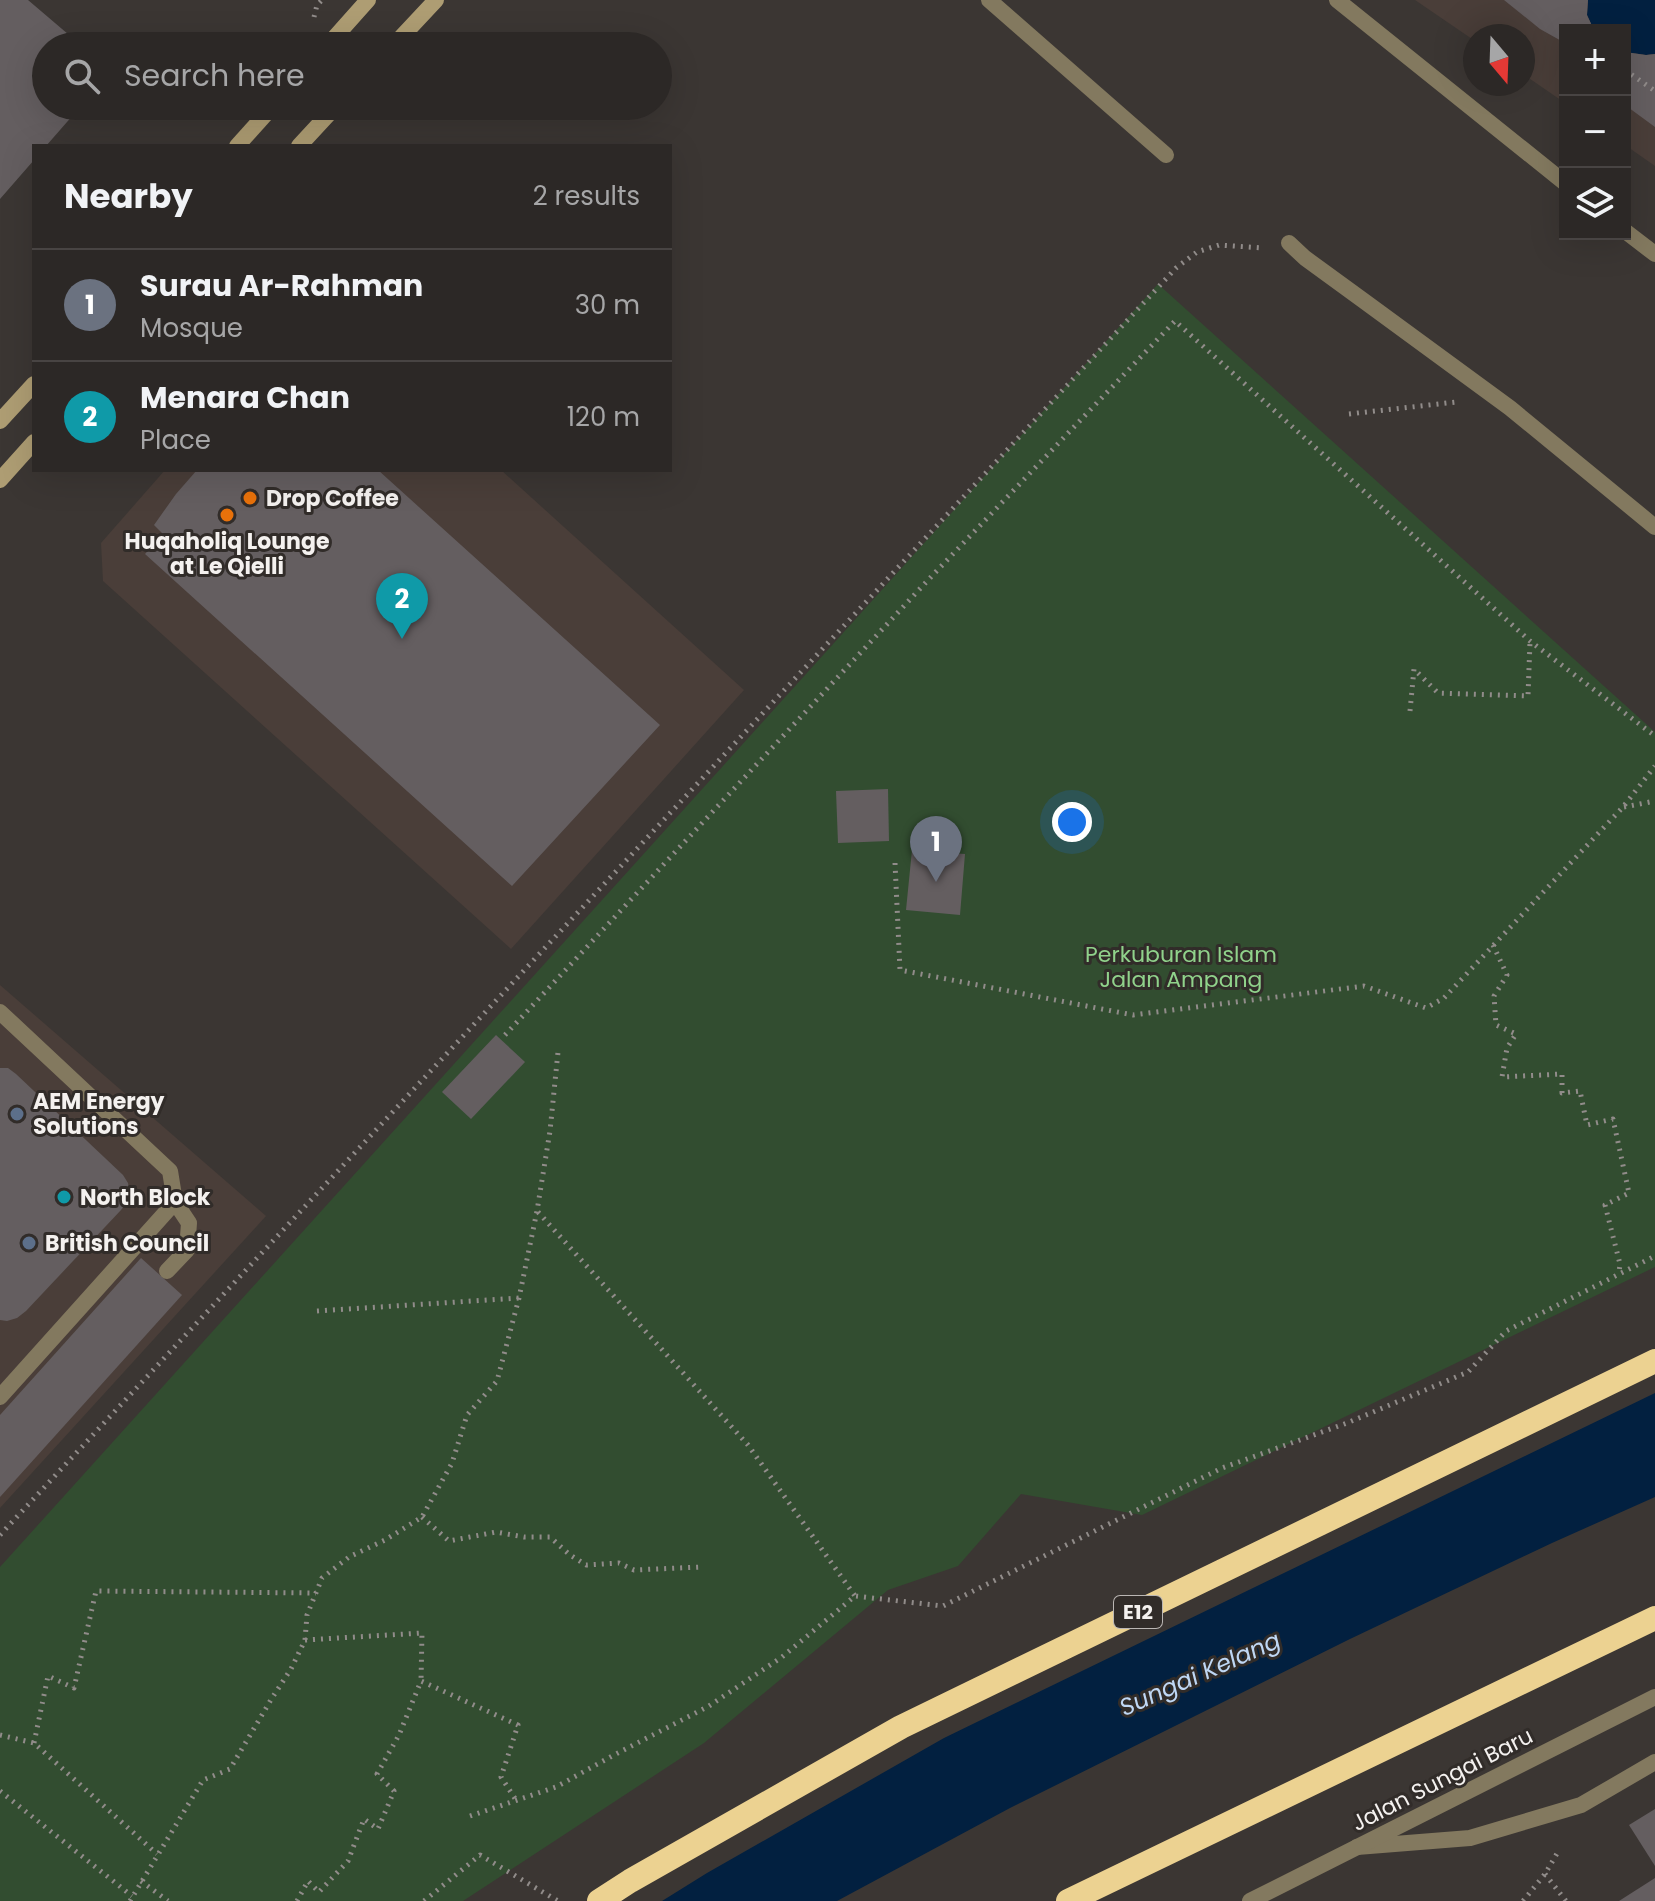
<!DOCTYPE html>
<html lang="en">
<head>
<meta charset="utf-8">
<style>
  :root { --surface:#2c2826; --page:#383432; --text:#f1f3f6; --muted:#a6a6a7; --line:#484443; --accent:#3ed4a3 }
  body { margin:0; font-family:Poppins,sans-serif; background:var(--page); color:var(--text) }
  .controls { position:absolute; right:24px; top:24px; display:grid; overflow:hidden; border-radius:0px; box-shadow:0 8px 32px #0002 }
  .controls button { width:72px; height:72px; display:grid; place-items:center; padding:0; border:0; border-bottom:2px solid var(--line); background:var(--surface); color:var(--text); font:40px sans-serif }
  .compass { position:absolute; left:1463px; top:24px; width:72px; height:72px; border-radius:50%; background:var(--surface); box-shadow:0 8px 32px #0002; rotate:161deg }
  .you { position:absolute; left:1072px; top:822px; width:28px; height:28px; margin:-20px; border:6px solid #fff; border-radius:50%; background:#1a73e8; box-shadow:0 0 0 12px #1a73e833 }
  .badge { display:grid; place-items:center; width:52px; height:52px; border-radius:50%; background:var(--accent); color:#fff; font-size:26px; font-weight:700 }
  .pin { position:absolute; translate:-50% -66px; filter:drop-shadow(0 2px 4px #0008) }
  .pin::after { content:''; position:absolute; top:42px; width:28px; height:24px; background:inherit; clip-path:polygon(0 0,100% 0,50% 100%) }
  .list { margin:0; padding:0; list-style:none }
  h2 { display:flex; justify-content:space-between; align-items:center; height:104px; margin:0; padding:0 32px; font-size:34px }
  h2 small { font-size:26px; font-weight:400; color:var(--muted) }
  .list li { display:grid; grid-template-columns:52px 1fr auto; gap:24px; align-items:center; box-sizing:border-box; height:112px; padding:0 32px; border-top:2px solid var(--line) }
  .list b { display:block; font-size:30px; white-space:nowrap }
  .list p { margin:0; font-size:26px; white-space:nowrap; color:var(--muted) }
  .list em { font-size:26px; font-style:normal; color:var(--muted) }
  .icon { flex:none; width:44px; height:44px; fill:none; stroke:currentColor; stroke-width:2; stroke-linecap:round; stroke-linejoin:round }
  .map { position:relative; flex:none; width:1655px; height:1901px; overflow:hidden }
  .search { position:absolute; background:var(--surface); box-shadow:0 8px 32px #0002; left:32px; top:32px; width:640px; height:88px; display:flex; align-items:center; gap:20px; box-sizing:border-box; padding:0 28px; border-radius:44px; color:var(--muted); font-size:30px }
  .panel { position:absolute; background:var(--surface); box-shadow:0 8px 32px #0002; left:32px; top:144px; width:640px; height:328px; border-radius:0px }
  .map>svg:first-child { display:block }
</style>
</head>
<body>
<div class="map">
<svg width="1655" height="1901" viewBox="0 0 1655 1901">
  <rect width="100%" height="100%" fill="#3b3633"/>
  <g fill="#4a3e39">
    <path d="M1415,0H1655V166L1625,145V30H1565V103L1523,74V36H1475V41Z"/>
    <path d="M165,470H501L744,690L511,949L103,581L101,543Z"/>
    <path d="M0,985L266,1216L0,1508Z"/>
  </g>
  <path fill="#324d30" d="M1158,284L1655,732V1267L1142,1515L1021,1494L958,1566L888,1590L704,1743L463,1901H0V1567Z"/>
  <g fill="#022040">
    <path d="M1588,0H1655V54L1646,55L1625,52V30H1594L1587,15Z"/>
    <path d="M1655,1393V1497L1552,1543L1350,1639L1010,1808L837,1901H662L707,1873L944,1738Z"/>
  </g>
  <g fill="#645e60">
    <path d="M0,0H28L82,46H46V106H81L46,146H34V160L0,199Z"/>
    <path d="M1504,0H1588L1587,15L1594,30H1565V43L1540,29Z"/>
    <path d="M1625,52L1646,55L1655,54V127L1625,105Z"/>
    <path d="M197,470H378L660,725L512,886L145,554L163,534L154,525L176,494Z"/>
    <path d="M888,789L889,841L838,843L836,791Z"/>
    <path d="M914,830L953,833L950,853L965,854L960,915L906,910Z"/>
    <path d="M496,1035L525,1062L471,1119L442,1092Z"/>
    <path d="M0,1068H8L16,1074L123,1175L128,1183L130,1193L128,1201L121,1210L26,1311L17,1318L7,1321L0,1320Z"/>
    <path d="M141,1258L182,1295L0,1497V1415Z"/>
    <path d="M1655,1809V1866L1629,1825Z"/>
    <path d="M1655,1878V1901H1619Z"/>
  </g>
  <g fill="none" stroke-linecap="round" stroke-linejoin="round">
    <g stroke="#918c8a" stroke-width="5" stroke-dasharray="2 6" stroke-linecap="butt">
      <path d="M314,17L317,5L322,0"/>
      <path d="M1625,70L1655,91"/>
      <path d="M1349,414L1456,402"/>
      <path d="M1410,711L1414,669L1438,693L1528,696L1530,642"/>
      <path d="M1624,807L1655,801"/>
      <path d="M895,863L900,970L1133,1015L1364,986L1426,1008L1444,998L1623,807L1655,766"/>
      <path d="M1493,945L1507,975L1494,996L1496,1025L1516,1034L1507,1048L1502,1077L1562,1074V1093L1580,1091L1587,1125L1613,1119L1629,1193L1605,1205L1620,1264L1619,1273"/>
      <path d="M505,1035L930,578L1175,321L1530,641L1655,736"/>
      <path d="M538,1212L748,1445L855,1596"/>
      <path d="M317,1311L519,1298"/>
      <path d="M422,1517L449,1541L496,1532L524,1537H550L570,1555L586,1565L619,1563L634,1570L701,1567"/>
      <path d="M0,1535L1176,268L1197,252L1219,245L1263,248"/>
      <path d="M305,1640L422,1633L421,1681"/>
      <path d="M0,1735L34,1743L157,1854"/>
      <path d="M34,1743L48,1676L74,1688L96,1591L316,1593"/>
      <path d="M0,1791L132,1896"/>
      <path d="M470,1816L556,1787L614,1755L709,1706L782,1657L855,1596L943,1606L1222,1468L1347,1423L1468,1372L1506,1331L1655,1256"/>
      <path d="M1545,1874L1566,1901"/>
      <path d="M141,1881L168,1901"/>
      <path d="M130,1901L203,1780L230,1769L272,1698L291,1669L305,1640L307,1615L322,1578L349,1557L385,1540L422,1517L452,1463L467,1415L497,1381L519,1298L537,1211L550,1131L558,1052"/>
      <path d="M297,1901L308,1881L319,1892L348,1861L364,1819L378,1829L394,1791L377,1774L399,1735L421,1681L518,1725L501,1777L516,1800"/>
      <path d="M424,1901L480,1855L558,1901"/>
      <path d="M1523,1901L1545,1874L1559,1850"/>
    </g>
    <g stroke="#83795f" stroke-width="16">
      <path d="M989,0L1166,155"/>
      <path d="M1337,0L1565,183"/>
      <path d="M1625,231L1655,254"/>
      <path d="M1289,243L1305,258L1364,301L1510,408L1655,527"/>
      <path d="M0,1012L170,1171L175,1202L0,1397"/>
      <path d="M167,1271L187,1250L189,1223L175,1202"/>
      <path d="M1357,1847L1470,1838L1581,1805L1655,1762"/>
    </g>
    <path stroke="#83795f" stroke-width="16" d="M1250,1901L1655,1697"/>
    <g stroke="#ae9d73" stroke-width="16">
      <path d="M327,46L368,0"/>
      <path d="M393,46L436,0"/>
      <path d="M237,146L273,106"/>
      <path d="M299,146L336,106"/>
      <path d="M0,421L34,384"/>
      <path d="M0,480L34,442"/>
    </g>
    <g stroke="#ecd291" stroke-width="24">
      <path d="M599,1901L630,1881L901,1727L1655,1361"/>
      <path d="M1068,1901L1655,1618"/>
    </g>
  </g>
  <g fill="#e8710a" stroke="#312c29" stroke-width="3">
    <circle cx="250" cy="498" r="8"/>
    <circle cx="227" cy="515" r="8"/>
  </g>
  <g fill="#5c6f8a" stroke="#312c29" stroke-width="3">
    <circle cx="17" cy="1114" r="8"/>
    <circle cx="29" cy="1243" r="8"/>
  </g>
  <circle fill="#0f9aa8" stroke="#312c29" stroke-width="3" cx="64" cy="1197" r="8"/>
  <g text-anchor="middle" stroke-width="6" stroke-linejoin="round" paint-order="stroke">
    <rect fill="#312c29" stroke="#bab6b4" stroke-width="2" x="1114" y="1596" width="48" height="32" rx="6"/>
    <g font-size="20" font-weight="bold" fill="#f4f1ef">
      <text x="1138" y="1619">E12</text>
    </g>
    <g font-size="22" font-weight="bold" fill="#f4f1ef" stroke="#312c29" text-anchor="start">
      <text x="266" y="506">Drop Coffee</text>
      <text x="227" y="549" text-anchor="middle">Huqaholiq Lounge<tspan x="227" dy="25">at Le Qielli</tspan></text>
      <text x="33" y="1109">AEM Energy<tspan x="33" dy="25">Solutions</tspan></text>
      <text x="80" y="1205">North Block</text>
      <text x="45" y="1251">British Council</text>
    </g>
    <g font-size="22" fill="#90d28b" stroke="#312c29">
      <text x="1181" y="962">Perkuburan Islam<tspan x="1181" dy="25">Jalan Ampang</tspan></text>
    </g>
    <g font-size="22" fill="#f4f1ef" stroke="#312c29">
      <text transform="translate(1442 1779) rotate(-27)" y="8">Jalan Sungai Baru</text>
    </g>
    <g font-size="24" font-style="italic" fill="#bfd7f4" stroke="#312c29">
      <text transform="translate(1200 1674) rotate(-24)" y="8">Sungai Kelang</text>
    </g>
  </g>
</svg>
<div class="controls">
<button>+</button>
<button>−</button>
<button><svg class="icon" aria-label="layers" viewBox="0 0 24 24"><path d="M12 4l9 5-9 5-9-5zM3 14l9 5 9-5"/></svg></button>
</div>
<svg class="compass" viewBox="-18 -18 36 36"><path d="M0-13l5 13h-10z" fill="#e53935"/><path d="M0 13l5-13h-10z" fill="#a6a6a7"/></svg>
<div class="you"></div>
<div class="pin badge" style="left:936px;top:882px;background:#6b7280">1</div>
<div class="pin badge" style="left:402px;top:639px;background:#0f9aa8">2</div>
<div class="search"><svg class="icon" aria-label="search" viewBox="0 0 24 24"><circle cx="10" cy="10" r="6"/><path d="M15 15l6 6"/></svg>Search here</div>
<section class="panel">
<h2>Nearby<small>2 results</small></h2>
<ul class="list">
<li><span class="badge" style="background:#6b7280">1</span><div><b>Surau Ar-Rahman</b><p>Mosque</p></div><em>30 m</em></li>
<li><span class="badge" style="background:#0f9aa8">2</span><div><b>Menara Chan</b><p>Place</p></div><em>120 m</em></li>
</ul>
</section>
</div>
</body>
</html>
